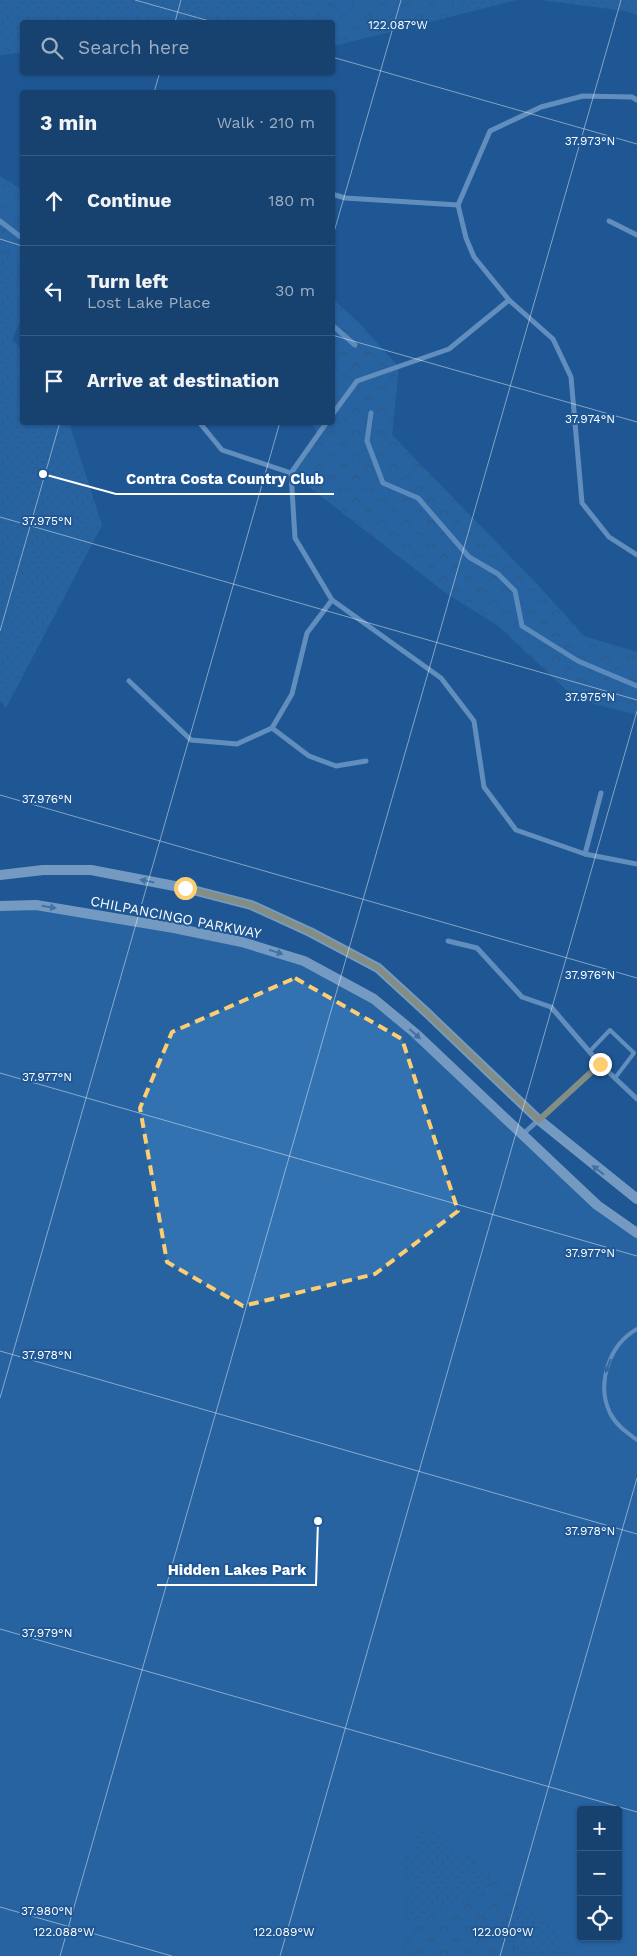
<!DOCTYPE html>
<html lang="en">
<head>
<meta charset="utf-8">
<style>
  :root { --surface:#17416f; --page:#244c77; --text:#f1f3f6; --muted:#9eafc3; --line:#365a82 }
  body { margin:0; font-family:"Work Sans",sans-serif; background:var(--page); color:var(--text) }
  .controls { position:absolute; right:15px; bottom:15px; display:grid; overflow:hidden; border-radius:5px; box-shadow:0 1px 4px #0004 }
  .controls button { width:45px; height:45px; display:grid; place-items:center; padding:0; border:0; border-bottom:1px solid var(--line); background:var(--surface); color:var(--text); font:25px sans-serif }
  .stop { position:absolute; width:15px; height:15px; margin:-11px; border:4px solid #fcce71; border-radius:50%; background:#fff }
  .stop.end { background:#fcce71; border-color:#fff; box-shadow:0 1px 5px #0008 }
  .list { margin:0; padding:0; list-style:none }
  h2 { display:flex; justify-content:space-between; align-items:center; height:65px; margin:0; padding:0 20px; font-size:21px }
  h2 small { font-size:16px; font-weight:400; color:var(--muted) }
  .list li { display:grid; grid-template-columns:32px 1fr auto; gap:15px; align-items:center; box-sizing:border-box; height:90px; padding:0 20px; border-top:1px solid var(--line) }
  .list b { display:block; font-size:19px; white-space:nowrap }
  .list p { margin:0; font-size:16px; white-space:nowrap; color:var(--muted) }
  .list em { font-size:16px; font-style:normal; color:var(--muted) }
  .icon { flex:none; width:28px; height:28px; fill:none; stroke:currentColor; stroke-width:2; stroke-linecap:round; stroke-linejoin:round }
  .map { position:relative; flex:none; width:637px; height:1956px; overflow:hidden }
  .search { position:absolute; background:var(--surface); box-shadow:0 1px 4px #0004; left:20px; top:20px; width:315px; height:55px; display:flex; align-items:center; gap:12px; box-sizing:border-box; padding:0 18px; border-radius:5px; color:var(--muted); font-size:19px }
  .panel { position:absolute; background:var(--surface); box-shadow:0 1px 4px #0004; left:20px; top:90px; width:315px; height:335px; border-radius:5px }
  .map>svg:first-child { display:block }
</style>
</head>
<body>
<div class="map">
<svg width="637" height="1956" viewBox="0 0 637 1956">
  <defs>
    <pattern id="grass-dots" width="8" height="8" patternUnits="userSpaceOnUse" patternTransform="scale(1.25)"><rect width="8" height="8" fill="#3272b1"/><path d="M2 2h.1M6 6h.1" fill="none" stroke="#405d79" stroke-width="1.8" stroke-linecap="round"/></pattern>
    <pattern id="forest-crowns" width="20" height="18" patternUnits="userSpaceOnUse" patternTransform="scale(1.25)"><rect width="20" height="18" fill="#3272b1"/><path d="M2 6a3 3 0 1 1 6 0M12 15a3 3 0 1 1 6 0" fill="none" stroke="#405d79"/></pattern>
  </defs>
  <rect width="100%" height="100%" fill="#1f5794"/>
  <g fill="url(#grass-dots)">
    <path d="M0,0H517L333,46L332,22H22V52L0,55Z"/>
    <path d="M540,0H637V15L625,11Z"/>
    <path d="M0,249L21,263L22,267V318L12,339L22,350V422L69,423L102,525L6,708L0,701Z"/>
    <path d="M425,1825L489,1872L490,1884L480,1896L453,1908H432L419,1918L406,1920L404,1858Z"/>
    <path d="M514,1890L527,1900L574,1956H513L514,1947L490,1918L517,1911Z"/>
  </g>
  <g fill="url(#forest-crowns)">
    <path d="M309,0H333L358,6L378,0H446L468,12L333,46L332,22H247L258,18L293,16Z"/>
    <path d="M22,38V52L0,55V42Z"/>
    <path d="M0,176L22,190V267L21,263L0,249Z"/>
    <path d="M333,299L359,323L399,367L392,435L536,583L584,636L637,652V715L576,699L498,626L446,593L291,473L318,435L312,423L332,422Z"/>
    <path d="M489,1854L514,1890L517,1911L490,1918C505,1929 515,1936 513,1956H403L406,1920L419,1918L432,1908H453L480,1896L490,1884Z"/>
  </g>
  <path fill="#3272b1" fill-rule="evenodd" d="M36,905L174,928L304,961L374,999L514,1129L637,1233V1956H574L527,1900L425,1825L404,1858L406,1920L403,1956H0V906ZM581,1810H618V1937H581Z"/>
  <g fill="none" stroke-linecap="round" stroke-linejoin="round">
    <g stroke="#a5cbf0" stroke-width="5">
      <path d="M0,221L22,238"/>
      <path d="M332,325L355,345"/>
      <path d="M371,413L367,441L383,483L418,498L469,557L498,574L515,591L522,626L578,661L637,686"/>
    </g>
    <g stroke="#b1d0ee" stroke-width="4">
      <path d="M590,1051L610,1030L634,1053L615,1078"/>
      <path d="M637,1329C609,1345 596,1383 610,1413C616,1425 626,1432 637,1440"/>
    </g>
    <g stroke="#b1d0ee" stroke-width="5">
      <path d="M637,100L632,97L583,96L541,107L490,131L458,205L466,238L474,257L509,300L553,339L571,377L582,503L609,537L637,555"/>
      <path d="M332,194L345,198L458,205"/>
      <path d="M609,221L637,235"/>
      <path d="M332,415L357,381L449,349L509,300"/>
      <path d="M199,422L222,450L291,473"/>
      <path d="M327,422L291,473L295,538L332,600L441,678L474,721L484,787L516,830L585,854L637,864"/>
      <path d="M129,681L191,740L237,744L272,728L292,694L307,633L332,600"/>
      <path d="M272,728L309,756L336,766L366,761"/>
      <path d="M585,854L601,793"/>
      <path d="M448,941L477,948L522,997L551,1007L600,1064L637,1099"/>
      <path d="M522,1135L600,1064"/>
    </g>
    <g stroke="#deecfa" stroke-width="10">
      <path d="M0,875L43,870H91L185,888L251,905L310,932L378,968L426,1012L539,1120L637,1199"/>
      <path d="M0,906L36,905L174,928L242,942L304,961L374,999L415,1033L597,1205L637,1233"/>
    </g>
  </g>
  <defs><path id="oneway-solid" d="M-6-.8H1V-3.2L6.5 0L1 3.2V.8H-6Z" transform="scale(1.25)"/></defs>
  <g fill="#6b93bd">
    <use href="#oneway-solid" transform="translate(147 881) rotate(-169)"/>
    <use href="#oneway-solid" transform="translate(49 907) rotate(9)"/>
    <use href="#oneway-solid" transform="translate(276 952) rotate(18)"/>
    <use href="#oneway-solid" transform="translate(415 1034) rotate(42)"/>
    <use href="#oneway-solid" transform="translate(598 1170) rotate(-142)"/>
  </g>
  <use fill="#4b7baf" href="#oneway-solid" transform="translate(608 1366) rotate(111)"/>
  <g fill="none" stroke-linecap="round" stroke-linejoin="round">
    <path stroke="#fcce71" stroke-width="6" d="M185,888L251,905L310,932L378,968L426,1012L539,1120L600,1064"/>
  </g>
  <path d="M0 0H637V1956H0ZM295,978L402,1039L458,1211L375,1274L243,1306L167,1262L140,1108L172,1032Z" fill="#1f5794" fill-opacity=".55" fill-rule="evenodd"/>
  <path fill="none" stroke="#fcce71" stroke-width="4" stroke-dasharray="10 6" stroke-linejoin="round" d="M295,978L402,1039L458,1211L375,1274L243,1306L167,1262L140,1108L172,1032Z"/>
  <path fill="none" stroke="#fff" stroke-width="1" stroke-opacity="0.45" d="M135,0L213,22M175,22L181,0M332,57L637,144M154,92L160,72M0,239L22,246M332,239L401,0M332,335L637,422M0,517L637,700M0,631L60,422M0,795L637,978M0,1073L637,1256M0,1351L637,1534M0,1398L280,422M0,1629L637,1812M0,1907L172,1956M60,1956L621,0M280,1956L637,711M500,1956L637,1478"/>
  <g text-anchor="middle" stroke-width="4" stroke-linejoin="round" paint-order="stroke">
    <g font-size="14" fill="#fff" stroke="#1f5794">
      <text transform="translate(176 917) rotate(11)" y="5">CHILPANCINGO PARKWAY</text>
    </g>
  </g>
  <g font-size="12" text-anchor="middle" fill="#fff" stroke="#1f5794" stroke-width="4" stroke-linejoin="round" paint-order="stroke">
    <text x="398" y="29">122.087°W</text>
    <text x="590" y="145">37.973°N</text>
    <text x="590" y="423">37.974°N</text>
    <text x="47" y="525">37.975°N</text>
    <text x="590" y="701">37.975°N</text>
    <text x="47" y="803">37.976°N</text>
    <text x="590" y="979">37.976°N</text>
    <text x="47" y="1081">37.977°N</text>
    <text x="590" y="1257">37.977°N</text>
    <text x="47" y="1359">37.978°N</text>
    <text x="590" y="1535">37.978°N</text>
    <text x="47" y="1637">37.979°N</text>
    <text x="47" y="1915">37.980°N</text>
    <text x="64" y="1936">122.088°W</text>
    <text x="284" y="1936">122.089°W</text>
    <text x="503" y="1936">122.090°W</text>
  </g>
  <path fill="none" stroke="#fff" stroke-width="2" d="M43 474L116 494H334M318 1521L316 1585H157"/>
  <g fill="#fff" stroke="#1f5794" stroke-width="2">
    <circle cx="43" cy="474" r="5"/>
    <circle cx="318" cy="1521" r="5"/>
  </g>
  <g font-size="15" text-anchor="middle" font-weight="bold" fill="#fff" stroke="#1f5794" stroke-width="4" stroke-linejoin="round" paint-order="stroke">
    <text x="225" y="484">Contra Costa Country Club</text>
    <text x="237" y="1575">Hidden Lakes Park</text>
  </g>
</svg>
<div class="controls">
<button>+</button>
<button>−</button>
<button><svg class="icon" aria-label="locate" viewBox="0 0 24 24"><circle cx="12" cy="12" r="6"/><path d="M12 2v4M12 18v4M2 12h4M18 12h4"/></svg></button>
</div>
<div class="stop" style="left:185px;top:888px"></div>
<div class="stop end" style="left:600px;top:1064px"></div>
<div class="search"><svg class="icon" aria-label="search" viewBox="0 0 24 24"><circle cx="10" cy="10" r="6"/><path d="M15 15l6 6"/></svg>Search here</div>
<section class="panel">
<h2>3 min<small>Walk · 210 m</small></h2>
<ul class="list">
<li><svg class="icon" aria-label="ahead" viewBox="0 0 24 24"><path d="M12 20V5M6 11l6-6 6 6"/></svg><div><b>Continue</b></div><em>180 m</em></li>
<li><svg class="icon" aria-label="left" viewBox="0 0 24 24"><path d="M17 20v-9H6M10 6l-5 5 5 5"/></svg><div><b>Turn left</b><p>Lost Lake Place</p></div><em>30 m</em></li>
<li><svg class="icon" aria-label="arrive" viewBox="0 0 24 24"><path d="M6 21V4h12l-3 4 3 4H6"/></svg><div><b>Arrive at destination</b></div></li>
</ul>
</section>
</div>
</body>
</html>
